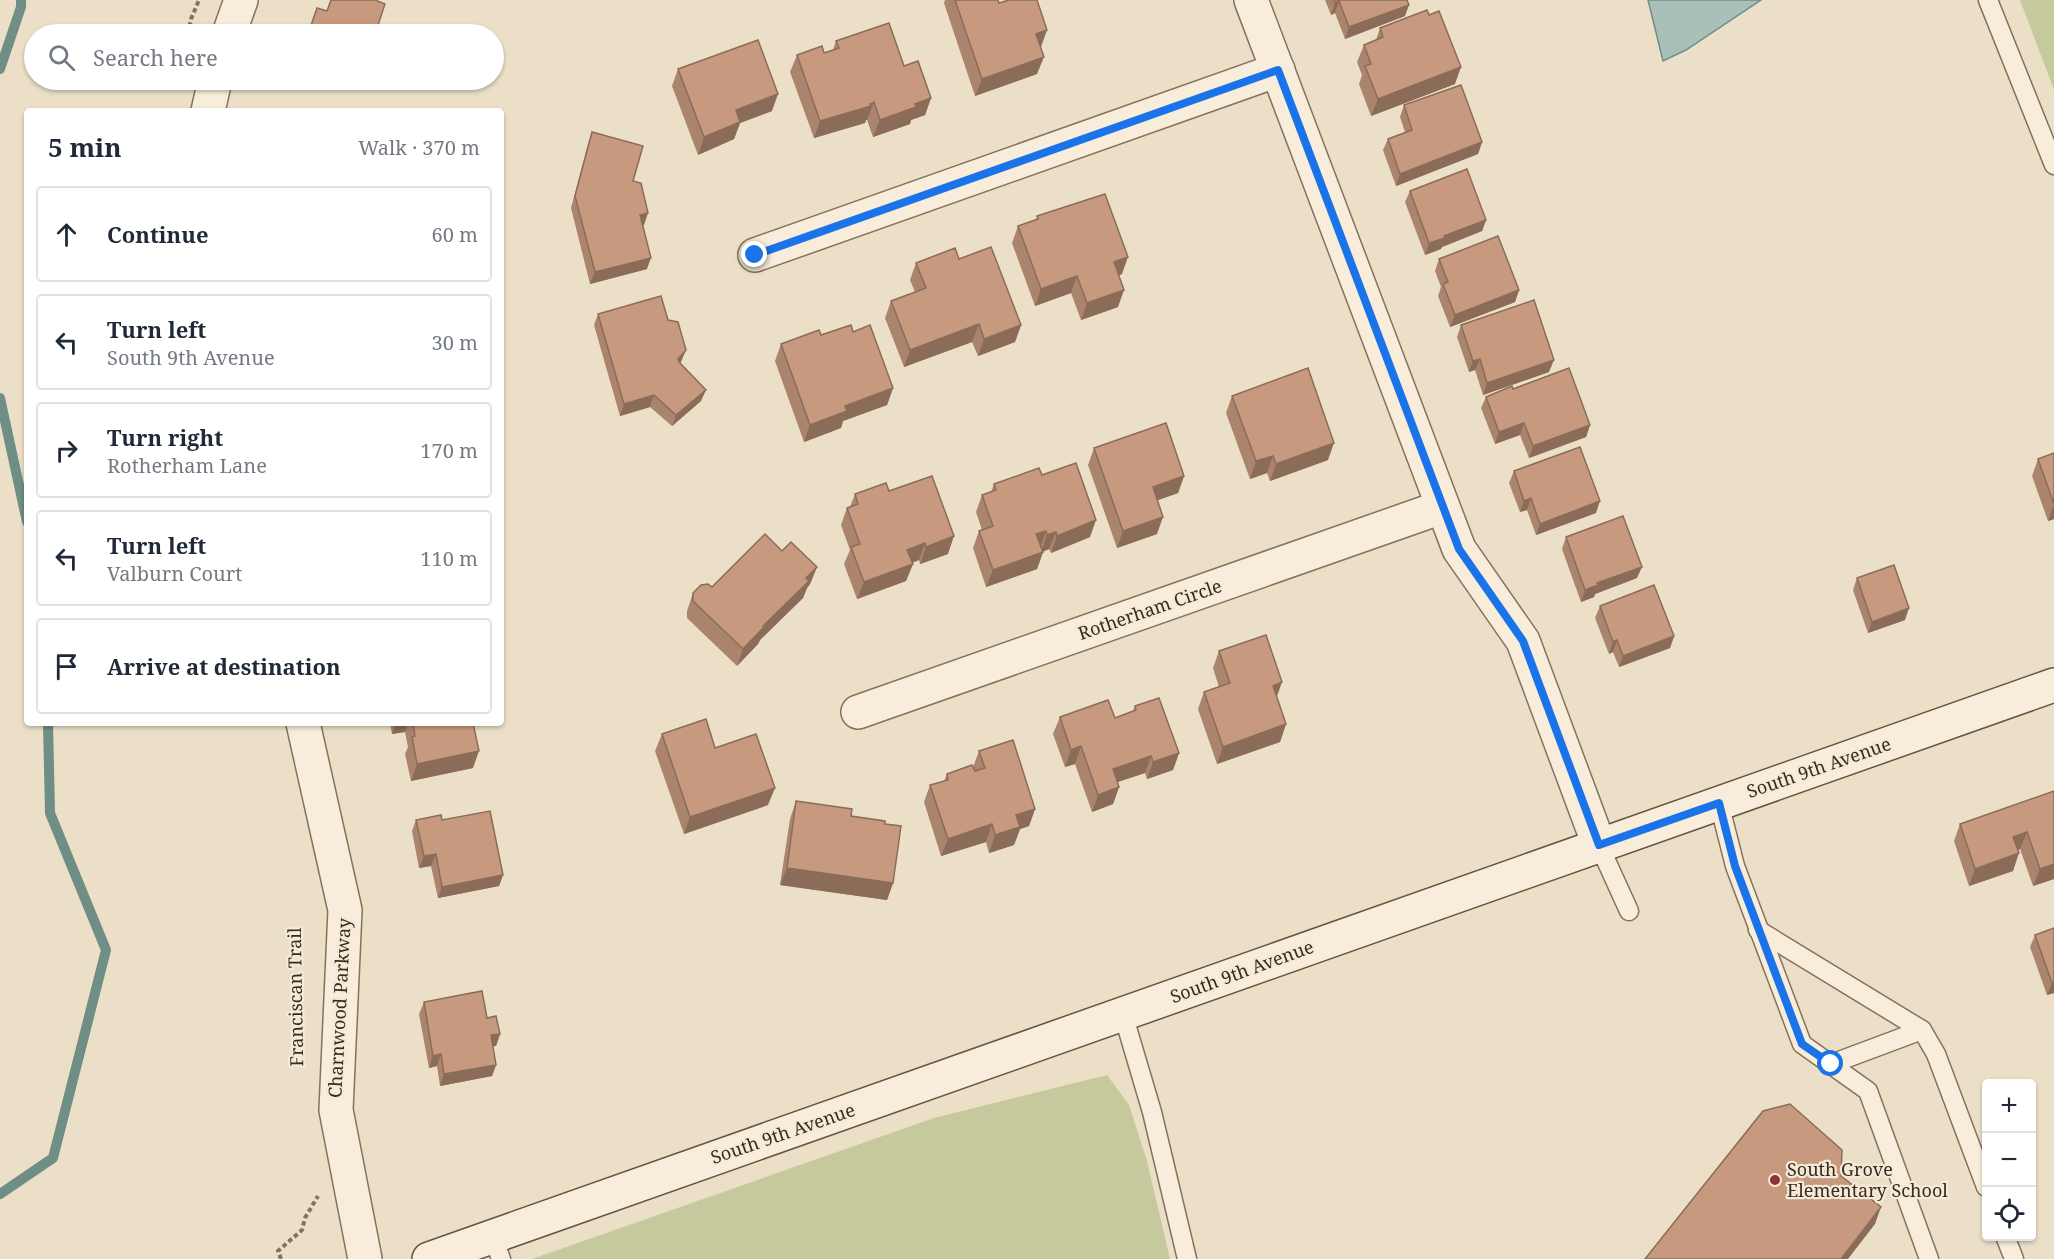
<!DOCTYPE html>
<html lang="en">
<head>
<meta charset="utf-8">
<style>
  :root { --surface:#fff; --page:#f6f6f7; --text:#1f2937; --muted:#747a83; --line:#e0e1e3 }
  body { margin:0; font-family:"Noto Serif",serif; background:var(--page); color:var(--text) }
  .controls { position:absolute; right:18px; bottom:18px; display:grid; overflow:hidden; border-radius:6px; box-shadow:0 2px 4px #0004 }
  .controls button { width:54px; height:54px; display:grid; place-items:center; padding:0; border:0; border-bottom:2px solid var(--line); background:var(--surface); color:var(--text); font:30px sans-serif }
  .stop { position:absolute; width:18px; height:18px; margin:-14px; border:4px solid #1a73e8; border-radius:50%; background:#fff }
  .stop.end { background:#1a73e8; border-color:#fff; box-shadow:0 2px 6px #0008 }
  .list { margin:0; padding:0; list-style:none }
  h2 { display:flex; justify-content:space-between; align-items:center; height:78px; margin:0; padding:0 24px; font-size:26px }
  h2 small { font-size:20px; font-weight:400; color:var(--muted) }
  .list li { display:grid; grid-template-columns:39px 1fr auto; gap:18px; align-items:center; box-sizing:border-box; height:96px; margin:0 12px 12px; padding:0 12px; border:2px solid var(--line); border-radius:6px }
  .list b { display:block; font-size:22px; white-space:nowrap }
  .list p { margin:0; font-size:20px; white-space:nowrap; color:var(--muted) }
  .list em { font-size:20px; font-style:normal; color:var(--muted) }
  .icon { flex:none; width:33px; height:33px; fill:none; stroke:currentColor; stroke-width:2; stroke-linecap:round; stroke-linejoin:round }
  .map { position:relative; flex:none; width:2054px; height:1259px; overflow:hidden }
  .search { position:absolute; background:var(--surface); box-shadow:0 2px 4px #0004; left:24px; top:24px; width:480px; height:66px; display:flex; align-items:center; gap:15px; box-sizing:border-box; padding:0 21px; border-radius:33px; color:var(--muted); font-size:22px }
  .panel { position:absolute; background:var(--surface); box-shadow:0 2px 4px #0004; left:24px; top:108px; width:480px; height:618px; border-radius:6px }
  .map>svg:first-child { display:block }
</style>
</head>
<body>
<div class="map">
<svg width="2054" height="1259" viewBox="0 0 2054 1259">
  <rect width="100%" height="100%" fill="#ecdfc7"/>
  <g fill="#c6c99b">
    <path d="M2020,0H2054V90Z"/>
    <path d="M1107,1075L1129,1105L1147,1161L1170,1259H532L934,1118Z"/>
  </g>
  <path fill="#a8c0b8" stroke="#6f8e85" stroke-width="1.5" d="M1648,0H1761L1686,50L1663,61Z"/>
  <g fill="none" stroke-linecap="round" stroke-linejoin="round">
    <g stroke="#6f8e85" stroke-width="10">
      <path d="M0,69L21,7V0"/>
      <path d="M0,398L27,522"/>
      <path d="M0,1194L53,1158L106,950L50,813L48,723"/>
    </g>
    <g stroke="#86715d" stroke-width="21">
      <g id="lane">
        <path d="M1988,0L2054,165"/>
        <path d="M1719,803L1735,866L1802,1044L1868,1091L1929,1259"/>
        <path d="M1599,845L1629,911"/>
        <path d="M1758,930L1922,1030L1936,1054L1986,1187"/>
        <path d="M1123,1014L1152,1112L1187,1259"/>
        <path d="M1831,1064L1922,1030"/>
        <path d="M2005,1236L2014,1259"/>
        <path d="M493,1237L501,1259"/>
      </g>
    </g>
    <g stroke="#86715d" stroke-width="36">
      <g id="street">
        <path d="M1251,0L1459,549L1523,641L1599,845"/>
        <path d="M229,34L241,0"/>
        <path d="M208,111L215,80"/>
        <path d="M755,255L1278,70"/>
        <path d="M858,712L1442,507"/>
        <path d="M303,723L345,910L336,1110L365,1259"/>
      </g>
    </g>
    <g stroke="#685340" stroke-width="36">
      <path id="secondary" d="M429,1259L2054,685"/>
    </g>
    <g stroke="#86715d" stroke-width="4" stroke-dasharray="4.5 3" stroke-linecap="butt">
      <path d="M188,34L191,19L199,0"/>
      <path d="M281,1259L278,1251L302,1230L305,1218L318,1196"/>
    </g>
    <use href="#lane" stroke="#f7edda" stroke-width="18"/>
    <use href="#street" stroke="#f7edda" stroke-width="33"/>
    <use href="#secondary" stroke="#f7edda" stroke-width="33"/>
  </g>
  <g fill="#ab846d">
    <path d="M945,0H998L999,3L1047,30L1040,47L1037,74L975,96L944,3Z"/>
    <path d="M1325,0H1407L1405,16L1345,39L1335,13L1331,15Z"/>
    <path d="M1380,28L1455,84L1371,116L1359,84L1362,75L1357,62L1364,45L1376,40Z"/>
    <path d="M836,41L904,66L931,98L925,115L911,120L910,124L873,137L867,120H866L865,123L814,138L790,72L797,55L824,53L833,50Z"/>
    <path d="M678,69L772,111L740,123L734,139L698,155L672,86Z"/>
    <path d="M1404,105L1482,142L1478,154L1396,186L1383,150L1388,139L1405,132L1400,117Z"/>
    <path d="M592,132L633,181L644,225H643L647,269L590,284L571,208L588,144Z"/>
    <path d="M1410,191L1486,220L1482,231L1442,247L1441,249L1425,255L1405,202Z"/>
    <path d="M1037,216L1122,274L1119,275L1118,307L1081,320L1071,293L1035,306L1012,243L1018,226L1036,220Z"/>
    <path d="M959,259L1021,325L1015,342L978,356L972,342L904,367L885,318L891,301L915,292L910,280L916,263Z"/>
    <path d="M1439,259L1519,290L1515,302L1450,327L1438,296L1441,287L1435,271Z"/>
    <path d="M598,314L668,320L681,362L680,364L701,401L672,426L650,407L620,416L594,325Z"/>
    <path d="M1461,325L1549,372L1483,395L1475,370L1469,372L1457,337Z"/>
    <path d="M853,332L893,388L887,405L843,421L841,428L804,442L775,361L781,344L821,335Z"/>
    <path d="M1513,389L1590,425L1586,437L1529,458L1520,435L1495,444L1481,408L1486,397Z"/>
    <path d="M1232,396L1328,460L1270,481L1267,473L1250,479L1226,413Z"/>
    <path d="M1094,448L1184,476L1178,493L1158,500L1157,534L1117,548L1088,465Z"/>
    <path d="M2054,453V519L2048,521L2032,476L2038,459Z"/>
    <path d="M1514,471L1596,513L1536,535L1527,510L1520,512L1509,483Z"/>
    <path d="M1042,475L1090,537L1051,553L1049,549L1043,552L1037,569L986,587L973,548L979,531L982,530L976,512L982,495L991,492L994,484Z"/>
    <path d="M889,491L948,554L920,564L919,560L912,563L913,564L906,581L857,599L844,564L850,550L841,525L847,508L850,507L855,494Z"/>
    <path d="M1566,537L1637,578L1595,594L1594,597L1581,602L1562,549Z"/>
    <path d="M782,551L817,567L810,584L807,588L803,598L760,640L758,644L737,666L687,618V611L693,593L712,587Z"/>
    <path d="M1857,578L1905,620L1868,633L1853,590Z"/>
    <path d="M1600,606L1674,636L1670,648L1619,667L1613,652L1609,654L1595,618Z"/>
    <path d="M1219,651L1277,697L1286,724L1280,742L1217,764L1198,709L1204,692L1219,687L1213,668Z"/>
    <path d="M1135,706L1179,753L1173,770L1147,779L1145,773L1117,782L1119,787L1113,804L1092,812L1075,764L1065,767L1053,734L1060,717L1115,718L1133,711Z"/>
    <path d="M390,723H473V768L411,781L405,754L408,747L405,732L392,734Z"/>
    <path d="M662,734L715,748L768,805L684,834L655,751Z"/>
    <path d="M979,751L1035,809L1029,826L1020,829L1014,845L989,853L986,842L941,856L924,802L930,785L944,781L947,774L973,767Z"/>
    <path d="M2054,791V879L2033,886L2020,849L2018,850L2013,871L1969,886L1954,841L1960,824Z"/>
    <path d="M796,801L851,816L893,883L887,900L780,885L790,819Z"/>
    <path d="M416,820H442L503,875L499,886L438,898L431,866L419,868L412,831Z"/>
    <path d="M2054,928V993L2047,995L2030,947L2035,935Z"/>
    <path d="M424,1002L487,1018L500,1034L496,1046H493L496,1065L492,1076L440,1086L437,1066L429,1068L419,1014Z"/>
  </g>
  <g fill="#8b6c59">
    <path d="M1339,1L1335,13L1331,15L1335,3Z"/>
    <path d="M1409,5L1405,16L1345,39L1349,27Z"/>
    <path d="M1047,30L1041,47L1029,51L1036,34Z"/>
    <path d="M1044,57L1037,74L975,96L982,79Z"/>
    <path d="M1461,67L1455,84L1371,116L1378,99Z"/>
    <path d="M778,94L772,111L740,123L734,139L698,155L704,137L736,110Z"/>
    <path d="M931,98L925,115L911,120L910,124L873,137L880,120L915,104Z"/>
    <path d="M874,102L867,120H866L865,123L814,138L820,121Z"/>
    <path d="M1482,142L1478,154L1396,186L1400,174Z"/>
    <path d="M648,213L644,225L636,227L640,215Z"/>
    <path d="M1486,220L1482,231L1442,247L1441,249L1425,255L1429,243L1444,236Z"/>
    <path d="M1128,257L1122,274L1108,280L1114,262Z"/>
    <path d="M651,258L647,269L590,284L595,272Z"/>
    <path d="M1077,276L1071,293L1035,306L1041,289Z"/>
    <path d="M1124,290L1118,307L1081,320L1087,303Z"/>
    <path d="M1519,290L1515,302L1450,327L1455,315Z"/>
    <path d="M979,324L972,342L904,367L910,350Z"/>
    <path d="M1021,325L1015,342L978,356L984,339Z"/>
    <path d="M686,350L681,362L674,370L678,359Z"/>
    <path d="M1480,359L1475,370L1469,372L1473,361Z"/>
    <path d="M1554,360L1549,372L1483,395L1487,383Z"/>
    <path d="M893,388L887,405L843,421L841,428L804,442L810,425L845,406Z"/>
    <path d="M706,390L701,401L672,426L676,415Z"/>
    <path d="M654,395L650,407L620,416L624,404Z"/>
    <path d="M1524,423L1520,435L1495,444L1499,432Z"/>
    <path d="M1590,425L1586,437L1529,458L1533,446Z"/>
    <path d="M1334,443L1328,460L1270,481L1276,464Z"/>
    <path d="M1273,456L1267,473L1250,479L1256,461Z"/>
    <path d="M1184,476L1178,493L1147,504L1153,487Z"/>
    <path d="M1531,498L1527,510L1520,512L1524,501Z"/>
    <path d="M1600,501L1596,513L1536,535L1540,524Z"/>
    <path d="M2054,504V519L2048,521Z"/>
    <path d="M1163,517L1157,534L1117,548L1123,531Z"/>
    <path d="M1096,520L1090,537L1051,553L1057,536Z"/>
    <path d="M1046,531L1040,548L1036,534Z"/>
    <path d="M1056,532L1049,549L1041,552L1047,535Z"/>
    <path d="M954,536L948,554L920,564L926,547Z"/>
    <path d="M925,543L919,560L901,567L907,550Z"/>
    <path d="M1043,552L1037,569L986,587L993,570Z"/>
    <path d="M913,564L906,581L857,599L864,582Z"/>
    <path d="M817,567L810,584L807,588L803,598L760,640L758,644L737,666L743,649Z"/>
    <path d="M1642,567L1637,578L1595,594L1594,597L1581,602L1585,590L1597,583Z"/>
    <path d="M1909,608L1905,620L1868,633L1872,622Z"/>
    <path d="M1674,636L1670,648L1619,667L1623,656Z"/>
    <path d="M1617,640L1613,652L1609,654L1613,642Z"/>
    <path d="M1282,682L1276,699L1273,686Z"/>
    <path d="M396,723H408L405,732L392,734Z"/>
    <path d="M1286,724L1280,742L1217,764L1223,747Z"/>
    <path d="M1081,746L1075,764L1065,767L1071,750Z"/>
    <path d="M479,751L473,768L411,781L417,764Z"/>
    <path d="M1179,753L1173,770L1147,779L1153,762Z"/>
    <path d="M1151,756L1145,773L1106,786L1113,769Z"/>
    <path d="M1119,787L1113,804L1092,812L1098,795Z"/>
    <path d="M775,788L768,805L684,834L690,817Z"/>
    <path d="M1035,809L1029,826L1020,829L1014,845L989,853L995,835L1016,815Z"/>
    <path d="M992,824L986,842L941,856L948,839Z"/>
    <path d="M2027,832L2020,849L2006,854L2013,837Z"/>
    <path d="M2019,853L2013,871L1969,886L1975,869Z"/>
    <path d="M436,854L431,866L419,868L424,856Z"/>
    <path d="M2054,864V879L2033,886L2040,869Z"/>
    <path d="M787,868L893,883L887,900L780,885Z"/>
    <path d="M503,875L499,886L438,898L442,887Z"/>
    <path d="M2052,983H2054V993L2047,995Z"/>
    <path d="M500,1034L496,1046L487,1047L491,1035Z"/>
    <path d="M441,1054L437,1066L429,1068L433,1056Z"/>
    <path d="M496,1065L492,1076L440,1086L444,1074Z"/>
    <path d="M1881,1207L1875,1224L1848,1259H1841Z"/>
  </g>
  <g fill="#c79a7f" stroke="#8b6c59" stroke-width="1.5">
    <path d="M331,0H375L385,4L375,34H308L317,8L327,11Z"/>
    <path d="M955,0H998L999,3L1009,0H1037L1047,30L1036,34L1044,57L982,79Z"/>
    <path d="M1334,0H1407L1409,5L1349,27L1339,1L1335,3Z"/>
    <path d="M1427,10L1429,15L1439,11L1461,67L1378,99L1365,66L1371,64L1364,45L1383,37L1380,28Z"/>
    <path d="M889,23L904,66L918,61L931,98L915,104L916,107L880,120L874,102L870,104L871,106L820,121L797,55L822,46L824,53L839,48L836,41Z"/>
    <path d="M758,40L778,94L736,110L740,122L704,137L678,69Z"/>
    <path d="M1461,85L1482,142L1400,174L1388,139L1412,130L1404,105Z"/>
    <path d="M592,132L643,146L633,181L641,183L648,213L640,215L651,258L595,272L575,196Z"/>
    <path d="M1467,169L1486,220L1444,236L1445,238L1429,243L1410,191Z"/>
    <path d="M1105,194L1128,257L1114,262L1124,290L1087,303L1077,276L1041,289L1018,226L1038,219L1037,216Z"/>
    <path d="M1498,236L1519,290L1455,315L1443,284L1448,282L1439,259Z"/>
    <path d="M991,247L1021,325L984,339L979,324L910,350L891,301L926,288L916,263L955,248L959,259Z"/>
    <path d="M661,296L668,320L678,322L686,350L678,359L680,363L706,390L676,415L654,395L624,404L598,314Z"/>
    <path d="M1534,300L1554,360L1487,383L1480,359L1473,361L1461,325Z"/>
    <path d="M851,325L853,332L870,325L893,388L845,406L847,411L810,425L781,344L819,330L821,335Z"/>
    <path d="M1308,368L1334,443L1276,464L1273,456L1256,461L1232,396Z"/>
    <path d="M1569,368L1590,425L1533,446L1524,423L1499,432L1486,397L1512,386L1513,389Z"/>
    <path d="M1166,423L1184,476L1153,487L1163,517L1123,531L1094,448Z"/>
    <path d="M1580,447L1600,501L1540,524L1531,498L1524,501L1514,471Z"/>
    <path d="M2054,453V504L2038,459Z"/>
    <path d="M1076,463L1096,520L1057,536L1056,532L1047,535L1046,531L1036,534L1043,552L993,570L979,531L993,526L982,495L996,490L994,484L1039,468L1042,475Z"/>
    <path d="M932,476L954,536L926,547L925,543L907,550L913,564L864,582L851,547L860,544L847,508L858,504L855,494L886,483L889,491Z"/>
    <path d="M1623,516L1642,567L1597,583L1598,585L1585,590L1566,537Z"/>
    <path d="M765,534L782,551L791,542L817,567L806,578L809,581L763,626L764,627L743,649L693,601V593L701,585L708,584L712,587Z"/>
    <path d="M1894,565L1909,608L1872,622L1857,578Z"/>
    <path d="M1654,585L1674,636L1623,656L1617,640L1613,642L1600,606Z"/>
    <path d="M1266,635L1282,682L1273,686L1286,724L1223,747L1204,692L1230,683L1219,651Z"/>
    <path d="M1159,698L1179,753L1153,762L1151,756L1113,769L1119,787L1098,795L1081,746L1071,750L1060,717L1108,700L1115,718L1136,710L1135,706Z"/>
    <path d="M706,719L715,748L756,734L775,788L690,817L662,734Z"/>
    <path d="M413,723H473L479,751L417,764L412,737L415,736Z"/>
    <path d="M1013,740L1035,809L1016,815L1020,827L995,835L992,824L948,839L930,785L948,780L947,774L972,765L975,771L985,768L979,751Z"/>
    <path d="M2054,791V864L2040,869L2027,832L2013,837L2019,853L1975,869L1960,824Z"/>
    <path d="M796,801L852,809L851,816L885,821V824L901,826L893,883L787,868Z"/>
    <path d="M490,811L503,875L442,887L436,854L424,856L416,820L441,815L442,820Z"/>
    <path d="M2054,928V983H2052L2035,935Z"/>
    <path d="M482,991L487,1018L496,1016L500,1034L491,1035L496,1065L444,1074L441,1054L433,1056L424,1002Z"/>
    <path d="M1790,1104L1842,1150L1841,1176L1881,1207L1841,1259H1645L1763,1111Z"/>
  </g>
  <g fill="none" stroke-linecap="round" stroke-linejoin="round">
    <path stroke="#1a73e8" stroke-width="8" d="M755,255L1278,70L1459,549L1523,641L1599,845L1719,803L1735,866L1802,1044L1831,1064"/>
  </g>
  <circle fill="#923136" stroke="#f4ead6" stroke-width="2" cx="1775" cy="1180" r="6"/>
  <g text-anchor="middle" stroke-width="4.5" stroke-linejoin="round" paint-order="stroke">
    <g font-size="18" fill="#372a20" stroke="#f4ead6">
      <text transform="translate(1150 610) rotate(-19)" y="6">Rotherham Circle</text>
      <text transform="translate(1819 768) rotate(-19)" y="6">South 9th Avenue</text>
      <text transform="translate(1242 972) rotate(-20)" y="6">South 9th Avenue</text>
      <text transform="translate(296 997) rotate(-91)" y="6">Franciscan Trail</text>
      <text transform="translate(340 1008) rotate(-87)" y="6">Charnwood Parkway</text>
      <text transform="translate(783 1134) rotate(-19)" y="6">South 9th Avenue</text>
    </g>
    <g font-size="18" fill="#372a20" stroke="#f4ead6" text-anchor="start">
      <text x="1787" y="1176">South Grove<tspan x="1787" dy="21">Elementary School</tspan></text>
    </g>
  </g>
</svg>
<div class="controls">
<button>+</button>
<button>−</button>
<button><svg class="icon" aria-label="locate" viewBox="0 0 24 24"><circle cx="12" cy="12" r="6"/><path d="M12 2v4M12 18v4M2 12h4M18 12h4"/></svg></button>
</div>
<div class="stop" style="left:1831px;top:1064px"></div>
<div class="stop end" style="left:755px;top:255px"></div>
<div class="search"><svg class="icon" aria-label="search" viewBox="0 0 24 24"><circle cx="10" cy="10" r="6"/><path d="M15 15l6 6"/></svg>Search here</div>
<section class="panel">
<h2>5 min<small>Walk · 370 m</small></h2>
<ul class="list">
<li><svg class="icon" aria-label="ahead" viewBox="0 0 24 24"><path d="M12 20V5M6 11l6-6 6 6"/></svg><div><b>Continue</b></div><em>60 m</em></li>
<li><svg class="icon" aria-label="left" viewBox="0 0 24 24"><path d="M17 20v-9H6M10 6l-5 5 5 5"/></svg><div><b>Turn left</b><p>South 9th Avenue</p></div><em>30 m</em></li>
<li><svg class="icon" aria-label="right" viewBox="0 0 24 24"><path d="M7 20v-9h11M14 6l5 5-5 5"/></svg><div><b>Turn right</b><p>Rotherham Lane</p></div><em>170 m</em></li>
<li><svg class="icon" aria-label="left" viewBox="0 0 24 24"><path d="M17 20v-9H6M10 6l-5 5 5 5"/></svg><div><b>Turn left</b><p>Valburn Court</p></div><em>110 m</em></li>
<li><svg class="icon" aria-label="arrive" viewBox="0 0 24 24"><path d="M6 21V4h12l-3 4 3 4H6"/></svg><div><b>Arrive at destination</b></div></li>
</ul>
</section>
</div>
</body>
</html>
